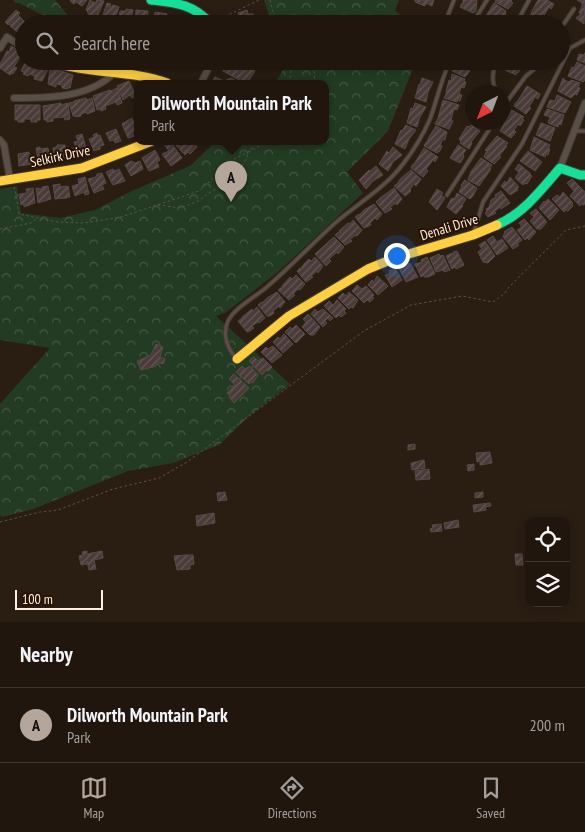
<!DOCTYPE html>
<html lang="en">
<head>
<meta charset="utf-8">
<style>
  :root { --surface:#20160e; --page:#2d231c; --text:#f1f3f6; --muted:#a29f9e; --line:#3d352e; --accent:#b4a69a }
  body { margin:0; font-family:"PT Sans Narrow",sans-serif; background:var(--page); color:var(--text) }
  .controls { position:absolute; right:15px; bottom:15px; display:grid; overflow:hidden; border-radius:10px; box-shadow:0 2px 12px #0003 }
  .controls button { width:45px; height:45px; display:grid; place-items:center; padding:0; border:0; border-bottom:1px solid var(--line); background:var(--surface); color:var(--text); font:25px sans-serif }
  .compass { position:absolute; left:465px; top:85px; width:45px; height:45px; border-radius:50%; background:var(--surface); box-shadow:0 2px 12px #0003; rotate:222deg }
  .scale { position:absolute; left:15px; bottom:12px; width:88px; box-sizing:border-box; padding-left:5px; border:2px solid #ffefe3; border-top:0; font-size:14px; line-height:18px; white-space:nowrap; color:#ffefe3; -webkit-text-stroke:4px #291302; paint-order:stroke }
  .you { position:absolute; left:396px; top:255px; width:18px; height:18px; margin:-12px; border:4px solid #fff; border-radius:50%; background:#1a73e8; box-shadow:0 0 0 8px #1a73e833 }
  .badge { display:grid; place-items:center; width:32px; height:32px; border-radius:50%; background:var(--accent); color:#111; font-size:16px; font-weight:700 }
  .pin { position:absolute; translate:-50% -41px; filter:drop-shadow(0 1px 2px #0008) }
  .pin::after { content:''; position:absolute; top:26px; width:18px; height:15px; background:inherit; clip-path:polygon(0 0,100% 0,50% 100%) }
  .popup { position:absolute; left:134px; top:80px; width:195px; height:65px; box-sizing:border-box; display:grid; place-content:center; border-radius:10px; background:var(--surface); filter:drop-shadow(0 1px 4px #0005); font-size:16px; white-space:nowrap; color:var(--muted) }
  .popup b { font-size:19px; color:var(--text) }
  .popup::after { content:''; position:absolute; left:50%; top:100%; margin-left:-10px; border:10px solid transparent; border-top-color:var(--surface) }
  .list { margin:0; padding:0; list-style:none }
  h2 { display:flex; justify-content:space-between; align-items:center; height:65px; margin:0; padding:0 20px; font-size:21px }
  h2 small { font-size:16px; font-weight:400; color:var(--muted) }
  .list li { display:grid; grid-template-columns:32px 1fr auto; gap:15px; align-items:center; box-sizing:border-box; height:75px; padding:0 20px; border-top:1px solid var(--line) }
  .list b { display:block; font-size:19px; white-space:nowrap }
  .list p { margin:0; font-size:16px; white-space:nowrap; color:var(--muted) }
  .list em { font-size:16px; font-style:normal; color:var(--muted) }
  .icon { flex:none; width:28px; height:28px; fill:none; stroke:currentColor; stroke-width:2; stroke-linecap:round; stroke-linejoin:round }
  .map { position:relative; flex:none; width:585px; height:622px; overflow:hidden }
  .search { position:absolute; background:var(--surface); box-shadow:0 2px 12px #0003; left:15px; right:15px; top:15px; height:55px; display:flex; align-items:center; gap:12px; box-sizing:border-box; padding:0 18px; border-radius:28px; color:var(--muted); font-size:19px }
  .sheet { height:140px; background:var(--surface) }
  nav { display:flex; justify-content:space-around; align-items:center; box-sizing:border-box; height:70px; border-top:1px solid var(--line); background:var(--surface); font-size:14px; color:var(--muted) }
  nav a { display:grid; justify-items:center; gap:2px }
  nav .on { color:var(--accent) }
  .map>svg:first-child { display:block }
</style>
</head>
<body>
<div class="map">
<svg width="585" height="622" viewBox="0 0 585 622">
  <defs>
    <pattern id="forest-crowns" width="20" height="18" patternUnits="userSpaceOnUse" patternTransform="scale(1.25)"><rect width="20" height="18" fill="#233b23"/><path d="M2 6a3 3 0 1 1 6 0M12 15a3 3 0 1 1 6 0" fill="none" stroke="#445843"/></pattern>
    <pattern id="building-hatch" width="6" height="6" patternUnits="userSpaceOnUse" patternTransform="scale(1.25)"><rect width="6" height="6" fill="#4a3b3a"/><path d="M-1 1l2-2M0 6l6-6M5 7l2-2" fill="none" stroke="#655856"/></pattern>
  </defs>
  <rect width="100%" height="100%" fill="#2a1e13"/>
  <g fill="url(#forest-crowns)">
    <path d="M13,0H55L70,18L87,24H60L19,3H16Z"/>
    <path d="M264,0H399L395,10L410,24H272Z"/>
    <path d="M284,61H416L388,131L347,172L363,193L278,272L225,313L216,316L290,384L248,417L219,445L173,463L128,471L33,509L2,517L0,515V404L50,348L0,340V189L17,186L21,213L60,218L95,210L134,190L190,166L216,141H325V83H275L286,65Z"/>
  </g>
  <g fill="url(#building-hatch)" stroke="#564a47">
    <path d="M71,0H87L82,6L76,2L74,4L70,1Z"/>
    <path d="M90,0L95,3L97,0L104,1L97,17L88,14V12L86,10Z"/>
    <path d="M414,0H434L432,6L426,3L425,6L415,2L416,1Z"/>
    <path d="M463,0H477L476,11L473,13L460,7L462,3L463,4Z"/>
    <path d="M496,0H512L511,1L513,3L508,9L495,2Z"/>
    <path d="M538,0H547L554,4L551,9L549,7L543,17L546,19L543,24H537L527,18L532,13H531Z"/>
    <path d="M577,0H585L584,24L576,18L581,14L579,13L582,6V3Z"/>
    <path d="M107,3L111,4L110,6L112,7L113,5L119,7L114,21L111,20V22L102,18Z"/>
    <path d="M494,3L506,11L505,13L506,14L503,19L501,17L497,24H481Z"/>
    <path d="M126,9L133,10L130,24H122V22L118,21L120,11H126Z"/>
    <path d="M16,10L20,13L18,15L26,23L28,20L32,24H24V38L10,26L11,25L9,24L8,25L5,22Z"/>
    <path d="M136,10L148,11L147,24L135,23Z"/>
    <path d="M247,10L248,14H253L254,19L251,20L252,24H254H238L236,17L239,16L238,13Z"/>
    <path d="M155,12L167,14L165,24H152Z"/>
    <path d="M11,46L24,53V57L23,59L20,57L14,67L17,68L13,74L12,73L10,75L0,68V64L7,51L9,52Z"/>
    <path d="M585,53V63L577,60L579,54L584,55Z"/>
    <path d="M26,61L37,62L44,65L43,67L48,69L42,81L34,79L35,76L29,74L28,76L23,74L24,72L21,71Z"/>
    <path d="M89,61H107L106,64L102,63V62L101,63Z"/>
    <path d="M109,61H134L133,69L115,66L113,65V66H108Z"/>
    <path d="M135,61H149L148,70L134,68Z"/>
    <path d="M243,61L255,65L253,70L255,71L248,82L241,81L223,71L226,64L238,70L236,68L238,64L240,65Z"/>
    <path d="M457,61H472L468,70L470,71L465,77L452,71L454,67H456L455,66Z"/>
    <path d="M506,61H522L518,67L521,68L518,73L517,72L516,75L503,69L506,65Z"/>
    <path d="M577,62L585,66V80L583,82L568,76L572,67L574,68Z"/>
    <path d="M50,69L55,70V72L56,70L61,71L73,75L70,88L68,87V89L62,88V85L56,84V87L48,84Z"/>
    <path d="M452,74L465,79L464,81L466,82L464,88L461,87L459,94L462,95L460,101L458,100L457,102L444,98L447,92H446L449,80L451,81Z"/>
    <path d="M215,77L224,81L231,78L240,83H211Z"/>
    <path d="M422,78L433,82L428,92L426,102L415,98L419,84L420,85Z"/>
    <path d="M563,78L566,81L570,82L571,80L580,83L578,87L580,88L577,95L575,94L571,98L558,91Z"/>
    <path d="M129,81L136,96L132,98L130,95L123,100L117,86Z"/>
    <path d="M527,86L540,94L538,99L535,97L529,107L531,108L526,114L514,106L516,102L518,103L517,102Z"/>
    <path d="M117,88L122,103L117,105L116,102L105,106L106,109L101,111L100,109L97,110L93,96L110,90L111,91Z"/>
    <path d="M557,95L571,102L565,113L547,107L550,100L555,101Z"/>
    <path d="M86,98L87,100L92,98L95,111L87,114V112L81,114V116L76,117L75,116H73L69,103L74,102L75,103L74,101Z"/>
    <path d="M443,100L459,105L457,110L454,109L451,120L453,121L449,129L435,124L438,118Z"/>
    <path d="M61,103V105L68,103L70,119L65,120L64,117L53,118V121L47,122V120H44L43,106Z"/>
    <path d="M415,103L426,107L420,117L417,127L407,123L411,108L413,109Z"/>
    <path d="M15,105H40V120H37V122H31V119H24V122H18V120H15Z"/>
    <path d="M547,109L564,115L561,125L559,124L558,127L548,123L550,117L544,115Z"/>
    <path d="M512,110L524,117L522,119L524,120L520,126L518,124L514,130L516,132L511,138L500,131Z"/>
    <path d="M132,118L137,130L132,132L134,136L128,138L122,124Z"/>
    <path d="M484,122L481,129L472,123V122Z"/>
    <path d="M541,123L555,128L550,141L536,135Z"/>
    <path d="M406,125L416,130L409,139L405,149L395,144L401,130L402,131Z"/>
    <path d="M471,125L480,131L471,142L472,143L469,149L460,143L461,141L459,139L467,126L469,127Z"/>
    <path d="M436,126L447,132L445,140L443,139L440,145L442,146L440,151L437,153L424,146L426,142L428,143L427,142L429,137Z"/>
    <path d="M116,129L121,141L115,143L114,140L110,141L106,133Z"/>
    <path d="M97,133L98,136L100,135L104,145L100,146V149L94,151L89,139L94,137L93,135Z"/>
    <path d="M82,134L88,154L81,156L80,154L78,155L77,151L74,152L73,148L76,147L74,142L78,141L76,136Z"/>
    <path d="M497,136L508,143L506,145L507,146L499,156L501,157L494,164L484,157L486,152H487L485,150Z"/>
    <path d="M534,137L550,145L548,149H550L548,155L546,154L545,157L530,150Z"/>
    <path d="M170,141L182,158L171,166L162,154L169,151L164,145Z"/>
    <path d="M172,141H193L197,147L190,154L188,152L185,155Z"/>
    <path d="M57,145H65L68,159L61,160L60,158H55L53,148L57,147Z"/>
    <path d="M458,145L466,150L463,154L464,157L460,163L450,158Z"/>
    <path d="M40,147V149L48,148L50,162L44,163L43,159L38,160L36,148Z"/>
    <path d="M393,147L402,155L393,162L388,171L379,164L387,151L389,153Z"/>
    <path d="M424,148L438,157L435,162L433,160L426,169L428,171L423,177L411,168L413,164L415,165L414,164Z"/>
    <path d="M155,150L160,160L157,162L159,167L149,171L142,158Z"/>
    <path d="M528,151L542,162L535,171L520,161Z"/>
    <path d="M29,152V158L32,157L33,164L19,166L18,154Z"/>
    <path d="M481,158L492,165L490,168L491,169L479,186L468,180L470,174H472L470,173Z"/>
    <path d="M131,161L135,163L140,161L143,169L131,176L125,165Z"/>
    <path d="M519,164L531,174L530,175L532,176L527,184L525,183L523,185L515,178L519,172L515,169Z"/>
    <path d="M376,166L383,175L373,181L366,189L359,180L369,170L370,171Z"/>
    <path d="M113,169L114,171L119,169L125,181L113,185L106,172Z"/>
    <path d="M411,170L421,179L416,186L414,184L410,189L411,191L405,196L394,186L398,183L399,184L398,182L401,178Z"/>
    <path d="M102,173L106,183L102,185L104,189L94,193L88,179L96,177L97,174Z"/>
    <path d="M85,177L89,194L85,195L84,192L75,196L72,186L79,184L78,179Z"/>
    <path d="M510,177L519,187L517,188L518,190L510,195L501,186L505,181L507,183Z"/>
    <path d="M572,179L585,192V204L583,205L582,204L580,206L570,196L574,191L567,183Z"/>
    <path d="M465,180L477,188L473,196L470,199L459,192L462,186L463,187L461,185Z"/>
    <path d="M60,184V187L68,186L70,197H67V198L55,199L53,185Z"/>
    <path d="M48,186L51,199L38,203L36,188L42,189V187Z"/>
    <path d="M33,188L35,203L24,207V204L21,205L19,194L27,193L26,189Z"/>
    <path d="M394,188L402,199L397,205L396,203L390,207L392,209L385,213L376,202L379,199L380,200V198L384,195Z"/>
    <path d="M437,189L443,193L441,195L445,198L437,210L429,202Z"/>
    <path d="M501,191L510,203L501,209L500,207L494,212L496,213L488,217L485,213L487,211L486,209L489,207L491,200L496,197L495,195Z"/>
    <path d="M563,192L573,203L572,204L573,206L568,211L566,210L564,212L552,199L557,195L560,197Z"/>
    <path d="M457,193L466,199L462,205L463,206L456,214L447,207L451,199L455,198Z"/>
    <path d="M548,199L559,210L550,220L539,208L544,201L545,202Z"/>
    <path d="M374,204L382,214L377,220L375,218L370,223L371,225L364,228L355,217L359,214L360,216V214L364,210Z"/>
    <path d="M536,209L547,222L541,229H537L530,221L534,217L530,213Z"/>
    <path d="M524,219L536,232L529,240L527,238L525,240L517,230L522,227L519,223Z"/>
    <path d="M353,220L362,230L357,236L356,235L350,239L352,241L345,245L335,235L339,232H341L339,231L348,223L350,224Z"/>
    <path d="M512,227L522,240L518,243L516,242L519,245L513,249L503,237L505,231Z"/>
    <path d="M493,236L497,242L502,239L508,248L497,255L487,240Z"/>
    <path d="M334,237L344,247L338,254L337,252L329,259L331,261L326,266L315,254Z"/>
    <path d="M485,241L495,256L488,263L483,262L478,252L482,249L479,245Z"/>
    <path d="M457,251L464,265L456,269L455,267L452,269L446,256L452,253L453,255L454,254L453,252Z"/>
    <path d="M439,254L440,256L443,255L450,270L444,272L443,270L436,272L430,258Z"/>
    <path d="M315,257L323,266L318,273L317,271L311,276L313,277L306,282L297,271L300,268L302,269L301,268L304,264L309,259L311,261Z"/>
    <path d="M427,257L435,274L428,277H424V275L421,277L415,264L422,262L421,260Z"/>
    <path d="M410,263L418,277L406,282L399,268Z"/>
    <path d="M395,268L402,280L392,287L385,275L390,274L389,271Z"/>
    <path d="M296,275L305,284L300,290L298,289L293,294L295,295L289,300L278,290L282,287L283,288L282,286L290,277L292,279Z"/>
    <path d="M377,276L388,286L378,295L368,285L372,280L374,282Z"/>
    <path d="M357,285L362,289L366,286L374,295L372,297L374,298L370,302L367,300L364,303L352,291Z"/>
    <path d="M277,292L285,302L280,308L279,306L273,311L274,313L270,316H267L258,305L262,302L263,303V302L267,298Z"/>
    <path d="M349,292L358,300L353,308L351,307L349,309L338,298L343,293L346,296Z"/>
    <path d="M337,300L346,309L344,311L346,313L341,317L339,315L336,318L324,306L329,301L333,305Z"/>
    <path d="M257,307L265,318L259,323L258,322L252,326L254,328L250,331L247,332L238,321L242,318L243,319L242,317L252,309L253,311Z"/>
    <path d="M315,309L317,312L323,309L333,318L330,321L328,318L325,321L327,323L323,327L311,314Z"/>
    <path d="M308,314L320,327L314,335H310L302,327L306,322L303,319Z"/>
    <path d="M296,325L305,334L296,343L285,332L290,327L292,329Z"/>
    <path d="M284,334L293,344L283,353L273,342L278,337L280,339Z"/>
    <path d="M156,344L163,347L160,357L165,359L163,364L157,362L156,366L141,370L137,361L151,355Z"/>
    <path d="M273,346L282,355L272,363L261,352L266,347L268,349Z"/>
    <path d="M254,357L258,361L263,358L272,367L268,371L266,370L262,375L249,361Z"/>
    <path d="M242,366L245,369L250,366L258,375L253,383L251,382L249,384L236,372Z"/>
    <path d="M234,374L249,388L234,403L229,397L230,396L227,393L235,385L229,379Z"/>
    <path d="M415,444V449L408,450V445Z"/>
    <path d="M490,452L492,463L480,465V461L477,462L476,453Z"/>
    <path d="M424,460L425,468L412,470L411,463Z"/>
    <path d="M474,464V470L468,471L467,465Z"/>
    <path d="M429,469L430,479L416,480L415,471Z"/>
    <path d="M225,492L227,500L218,501L217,493Z"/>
    <path d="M483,492V497L475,498V493Z"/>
    <path d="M490,503L491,506L485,507L486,510L474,512L473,505Z"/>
    <path d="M214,513L215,523L197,526L196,516Z"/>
    <path d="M458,520L459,527L445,529L444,523Z"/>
    <path d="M441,524L442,531L431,532L430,529L433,528L432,525Z"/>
    <path d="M87,551V554L102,551L103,558L94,560L96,569L89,570L87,561V564L81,565L79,556L83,555L82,552Z"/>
    <path d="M515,554H522L523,565H516Z"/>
    <path d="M185,555H193L194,564L190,565V569L177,570L174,556Z"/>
  </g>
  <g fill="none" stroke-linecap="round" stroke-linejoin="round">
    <g stroke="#463b34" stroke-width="5">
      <g id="lane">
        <path d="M448,24V15L454,0"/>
        <path d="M472,24L487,0"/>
        <path d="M516,24L529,0"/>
        <path d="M561,28L574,9"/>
        <path d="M561,53L585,40"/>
        <path d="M497,92C491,83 492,71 497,61"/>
        <path d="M502,108L526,76L544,61"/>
        <path d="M576,131H585"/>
        <path d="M447,195L494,122"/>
        <path d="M474,232L483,202L522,144L569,50"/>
        <path d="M237,359C227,349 222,334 228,321C235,307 257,296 268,286C291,266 312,244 334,224C357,204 384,189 403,164C414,150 423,135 430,119C437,100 441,80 450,61"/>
      </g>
    </g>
    <g stroke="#463b34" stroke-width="8">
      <g id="street">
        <path d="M0,48L7,37L24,48"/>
        <path d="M201,83L212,61"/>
        <path d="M14,98C48,98 89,98 114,73"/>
        <path d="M0,140L4,145L10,180"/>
        <path d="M560,168L585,103"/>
      </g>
    </g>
    <g stroke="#463b34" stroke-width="11">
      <g id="fast">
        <path d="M151,0C177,3 193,4 211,24"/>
        <path d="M497,225C523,214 542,189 560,168L580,175H585"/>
      </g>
    </g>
    <g stroke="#463b34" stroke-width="11">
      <g id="slow">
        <path d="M51,61C89,75 129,69 167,83"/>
        <path d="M0,181L82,168L152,141"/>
        <path d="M237,359L289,316L368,269L395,258L473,235L497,225"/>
      </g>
    </g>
    <g stroke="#5a524b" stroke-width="1" stroke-dasharray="2.5 2.5" stroke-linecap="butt">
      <path d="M270,0L274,16L279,24"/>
      <path d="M277,19L282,24"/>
      <path d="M216,21L259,0"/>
      <path d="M313,61L315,83"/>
      <path d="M289,83L293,61"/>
      <path d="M14,187L16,194L19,214L57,222L84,223L121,217L199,191L236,158L250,151L256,141"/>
      <path d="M158,205L181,208L198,201L212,191L234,181L250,151L269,141"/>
      <path d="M0,229L31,223L36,219"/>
      <path d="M0,522L40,512L58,510L113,489L159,478L187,462L364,331L411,305L462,296L493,302L504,294L509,287L566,230L585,226"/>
    </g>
    <use href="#lane" stroke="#594f47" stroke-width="3"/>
    <use href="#street" stroke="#594f47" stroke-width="6"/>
    <use href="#fast" stroke="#16e098" stroke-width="9"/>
    <use href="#slow" stroke="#ffcf43" stroke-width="9"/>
  </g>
  <g text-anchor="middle" stroke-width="4" stroke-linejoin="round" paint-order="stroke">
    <g font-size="14" fill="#ffefe3" stroke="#291302">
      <text transform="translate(60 156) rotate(-12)" y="5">Selkirk Drive</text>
      <text transform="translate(449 227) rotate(-17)" y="5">Denali Drive</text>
    </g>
  </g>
</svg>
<div class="controls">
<button><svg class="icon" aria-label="locate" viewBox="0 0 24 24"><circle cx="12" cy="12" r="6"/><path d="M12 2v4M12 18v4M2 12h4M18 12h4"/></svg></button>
<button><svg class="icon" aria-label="layers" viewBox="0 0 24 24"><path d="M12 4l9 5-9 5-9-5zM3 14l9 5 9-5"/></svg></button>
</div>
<svg class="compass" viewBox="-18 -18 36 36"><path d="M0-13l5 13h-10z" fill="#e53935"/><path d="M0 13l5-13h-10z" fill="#a29f9e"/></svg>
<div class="scale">100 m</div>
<div class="you"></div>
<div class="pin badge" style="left:231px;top:202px">A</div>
<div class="popup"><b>Dilworth Mountain Park</b>Park</div>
<div class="search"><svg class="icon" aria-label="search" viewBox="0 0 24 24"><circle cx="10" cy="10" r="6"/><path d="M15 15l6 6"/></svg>Search here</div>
</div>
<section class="sheet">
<h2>Nearby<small></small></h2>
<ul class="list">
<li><span class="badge">A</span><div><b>Dilworth Mountain Park</b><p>Park</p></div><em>200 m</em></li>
</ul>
</section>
<nav>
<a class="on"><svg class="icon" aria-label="map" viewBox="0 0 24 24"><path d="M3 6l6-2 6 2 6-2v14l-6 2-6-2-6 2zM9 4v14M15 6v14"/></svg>Map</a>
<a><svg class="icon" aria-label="directions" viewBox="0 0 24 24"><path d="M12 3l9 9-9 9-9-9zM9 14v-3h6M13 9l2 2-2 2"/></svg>Directions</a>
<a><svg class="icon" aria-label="saved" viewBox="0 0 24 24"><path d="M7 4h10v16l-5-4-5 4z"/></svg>Saved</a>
</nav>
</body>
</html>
